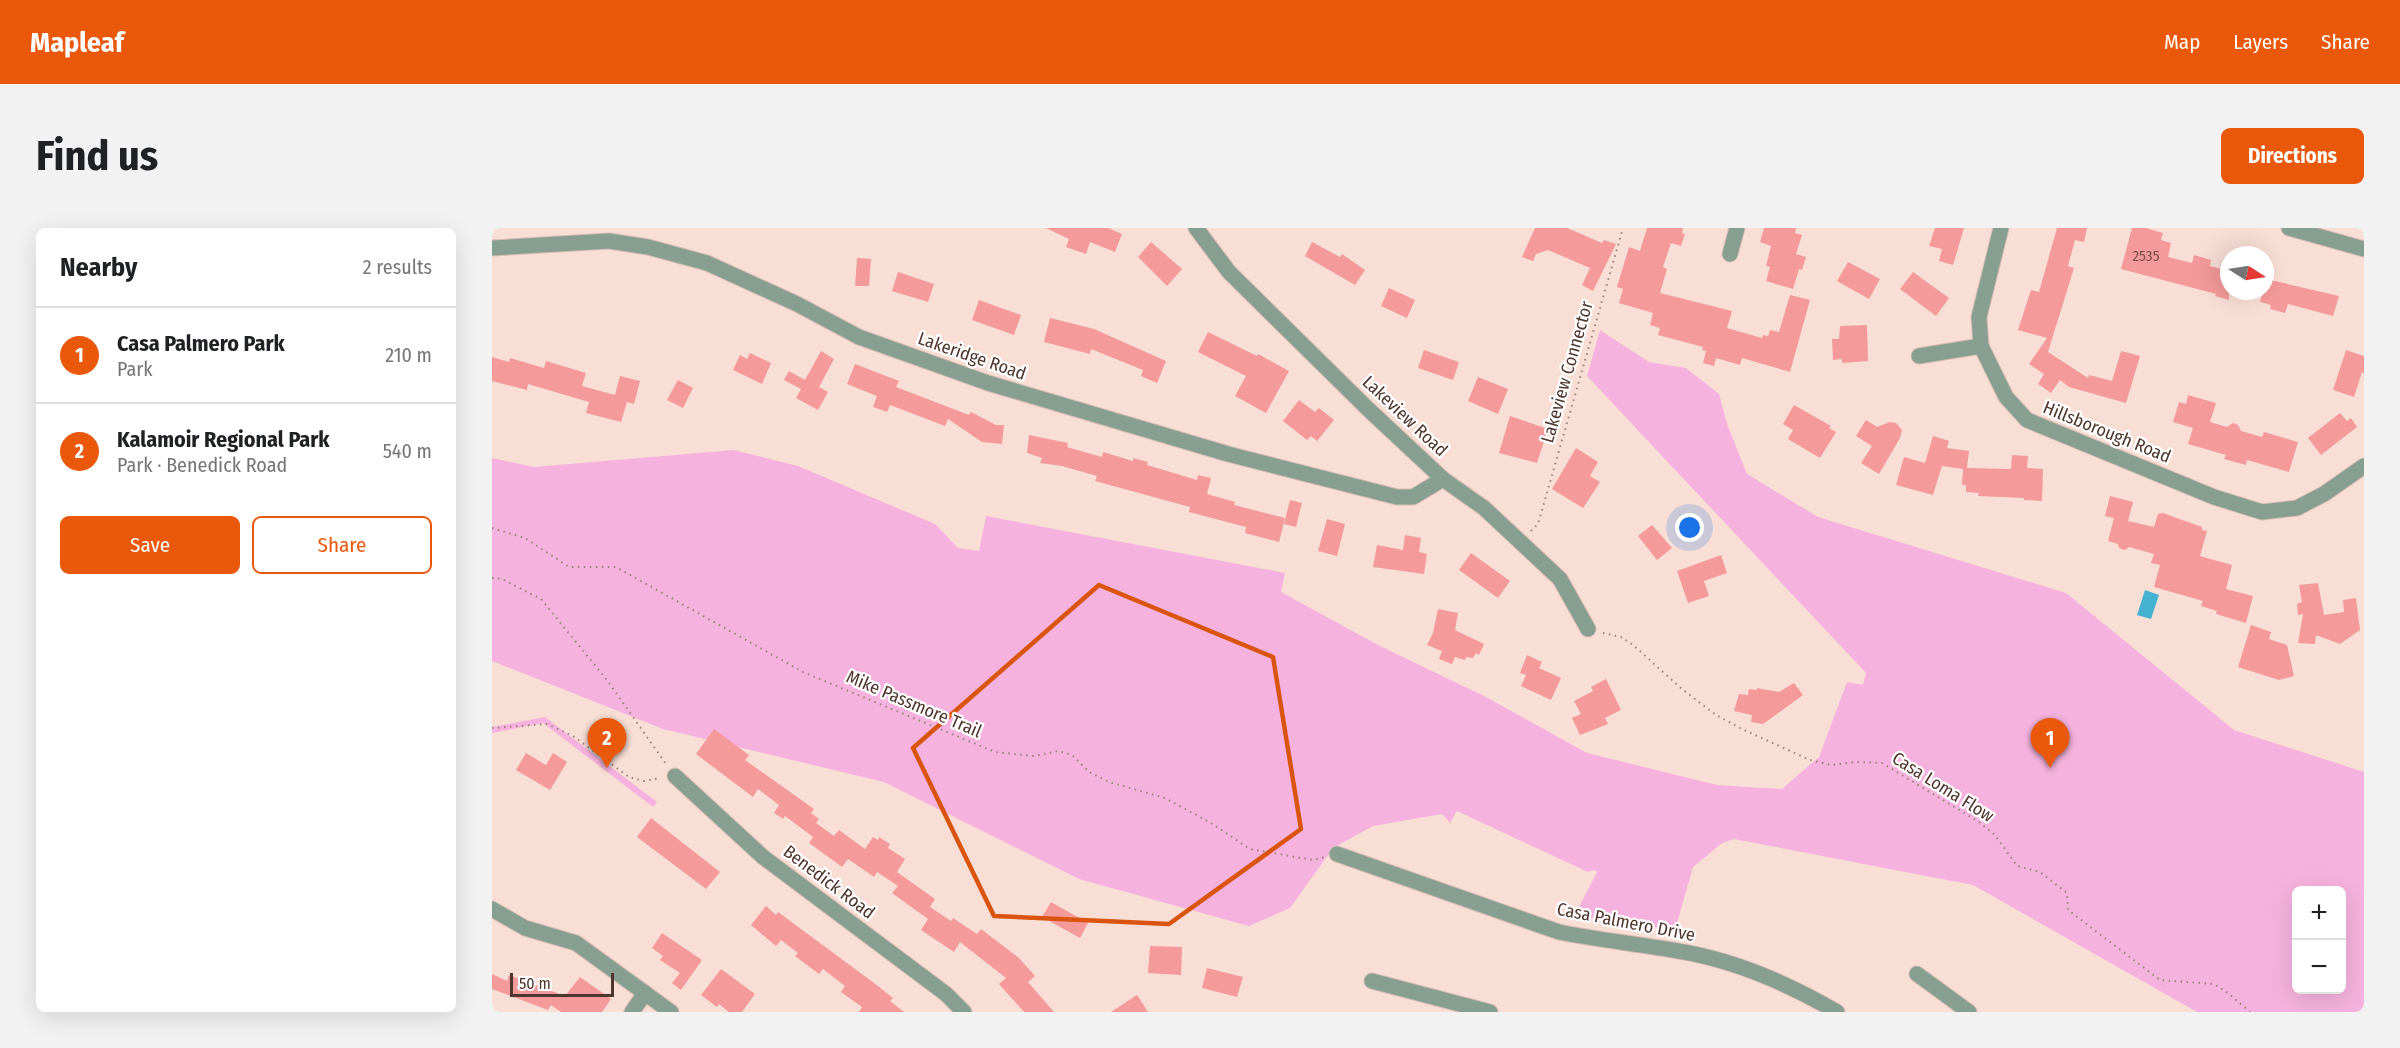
<!DOCTYPE html>
<html lang="en">
<head>
<meta charset="utf-8">
<style>
  :root { --surface:#fff; --page:#f2f2f2; --text:#202124; --muted:#757577; --line:#e0e0e0; --accent:#ea580c }
  body { margin:0; font-family:"Fira Sans Condensed",sans-serif; background:var(--page); color:var(--text) }
  .controls { position:absolute; right:18px; bottom:18px; display:grid; overflow:hidden; border-radius:9px; box-shadow:0 6px 24px #0002 }
  .controls button { width:54px; height:54px; display:grid; place-items:center; padding:0; border:0; border-bottom:2px solid var(--line); background:var(--surface); color:var(--text); font:30px sans-serif }
  .compass { position:absolute; left:1728px; top:18px; width:54px; height:54px; border-radius:50%; background:var(--surface); box-shadow:0 6px 24px #0002; rotate:102deg }
  .scale { position:absolute; left:18px; bottom:15px; width:104px; box-sizing:border-box; padding-left:6px; border:3px solid #4e352d; border-top:0; font-size:16px; line-height:21px; white-space:nowrap; color:#4e352d; -webkit-text-stroke:4px #fff; paint-order:stroke }
  .you { position:absolute; left:1198px; top:300px; width:21px; height:21px; margin:-15px; border:4px solid #fff; border-radius:50%; background:#1a73e8; box-shadow:0 0 0 9px #1a73e833 }
  .badge { display:grid; place-items:center; width:39px; height:39px; border-radius:50%; background:var(--accent); color:#fff; font-size:20px; font-weight:700 }
  .pin { position:absolute; translate:-50% -50px; filter:drop-shadow(0 2px 3px #0008) }
  .pin::after { content:''; position:absolute; top:32px; width:21px; height:18px; background:inherit; clip-path:polygon(0 0,100% 0,50% 100%) }
  .list { margin:0; padding:0; list-style:none }
  h2 { display:flex; justify-content:space-between; align-items:center; height:78px; margin:0; padding:0 24px; font-size:26px }
  h2 small { font-size:20px; font-weight:400; color:var(--muted) }
  .list li { display:grid; grid-template-columns:39px 1fr auto; gap:18px; align-items:center; box-sizing:border-box; height:96px; padding:0 24px; border-top:2px solid var(--line) }
  .list b { display:block; font-size:22px; white-space:nowrap }
  .list p { margin:0; font-size:20px; white-space:nowrap; color:var(--muted) }
  .list em { font-size:20px; font-style:normal; color:var(--muted) }
  .actions { display:flex; gap:12px; padding:18px 24px }
  .actions a { flex:1; padding:14px 0; border:2px solid var(--accent); border-radius:9px; text-align:center; font-size:21px; color:var(--accent) }
  .actions .main { background:var(--accent); color:#fff }
  .map { position:relative; flex:none; width:1872px; height:784px; overflow:hidden; border-radius:9px }
  header { display:flex; align-items:center; gap:36px; box-sizing:border-box; height:84px; padding:0 30px; background:var(--accent); color:#fff }
  header strong { font-size:28px }
  nav { display:flex; gap:33px; margin-inline-start:auto; font-size:21px }
  .intro { display:flex; align-items:center; justify-content:space-between; box-sizing:border-box; height:144px; padding:0 36px }
  h1 { margin:0; font-size:42px }
  .button { padding:15px 27px; border-radius:9px; background:var(--accent); color:#fff; font-size:21px; font-weight:700 }
  main { display:flex; gap:36px; padding:0 36px }
  aside { flex:1; background:var(--surface); border-radius:9px; box-shadow:0 6px 24px #0002 }
  .map>svg:first-child { display:block }
  .green { fill:#f5b2de; fill-rule:evenodd }
  .water { fill:#44b3d2 }
  .building { fill:#f49a9a }
  .lines { fill:none; stroke-linecap:round; stroke-linejoin:round }
  .minor-casing { stroke:#d6bcb3; stroke-width:17 }
  .path { stroke:#9b8279; stroke-width:2; stroke-dasharray:1.5 4.5; stroke-linecap:butt }
  .minor { stroke:#879f91; stroke-width:15 }
  .marked { fill:none; stroke:#d9550f; stroke-width:4.5; stroke-linejoin:round }
  .labels { text-anchor:middle; dominant-baseline:central; stroke-width:4.5; stroke-linejoin:round; paint-order:stroke }
  .number-label { font-size:15px; fill:#784e48 }
  .street-label { font-size:18px; fill:#4e352d; stroke:#fff }
</style>
</head>
<body>
<header>
<strong>Mapleaf</strong>
<nav><a>Map</a><a>Layers</a><a>Share</a></nav>
</header>
<div class="intro"><h1>Find us</h1><a class="button">Directions</a></div>
<main>
<aside>
<h2>Nearby<small>2 results</small></h2>
<ul class="list">
<li><span class="badge">1</span><div><b>Casa Palmero Park</b><p>Park</p></div><em>210 m</em></li>
<li><span class="badge">2</span><div><b>Kalamoir Regional Park</b><p>Park · Benedick Road</p></div><em>540 m</em></li>
</ul>
<div class="actions"><a class="main">Save</a><a>Share</a></div>
</aside>
<div class="map">
<svg width="1872" height="784" viewBox="0 0 1872 784">
  <rect width="100%" height="100%" fill="#f8ded5"/>
  <g class="green">
    <path d="M1108 102 1157 134 1194 140 1227 166 1235 196 1255 246 1326 289 1574 365 1742 502 1872 544V784H1705L1481 657 1242 611 1230 615 1201 639 1183 702 1083 687 1105 644 1102 642 1096 644 965 583 958 595 950 586 881 598 841 620 798 680 757 698 587 651 392 554 171 501 0 433V230L42 239 242 222 306 238 443 296 466 320 487 323 494 288 793 345 789 364 886 417 994 469 1095 525 1225 557 1290 561 1327 529 1355 454 1371 457 1374 445 1095 148ZM1804 662H1850V762H1804Z"/>
    <path d="M53 489 165 574 161 579 51 495 0 505V499Z"/>
  </g>
  <path class="water" d="M1653 362 1667 367 1659 391 1645 387Z"/>
  <g class="building">
    <path d="M554 0H616L630 6 623 24 598 14 594 26 574 19 577 11Z"/>
    <path d="M1043 0H1075L1110 15 1112 12 1124 16 1101 63 1090 57 1098 40 1056 22 1044 26 1041 33 1030 29Z"/>
    <path d="M1155 0H1191L1190 5 1193 6 1189 18 1179 15 1171 39 1175 41 1168 65 1240 83 1235 100 1270 110 1271 107 1276 108 1278 102 1287 104 1298 67 1318 72 1298 144 1250 130 1248 137 1224 130 1222 138 1211 135 1214 123 1210 122 1211 119 1166 107 1168 100 1158 97 1161 85 1127 75 1131 61 1125 59 1137 19 1148 23Z"/>
    <path d="M1272 0H1304L1303 5 1310 7 1304 26 1314 29 1310 42 1307 41 1301 61 1274 53 1278 39 1274 38 1279 18 1268 14Z"/>
    <path d="M1443 0H1472L1461 37 1447 33 1450 21 1437 18Z"/>
    <path d="M1565 0H1595L1592 14 1583 12 1576 38 1582 40 1556 124 1596 150 1597 147 1620 153 1629 123 1648 128 1634 175 1577 159 1568 152 1559 165 1546 156 1552 146 1537 136 1555 110 1526 102 1539 62 1547 64Z"/>
    <path d="M1640 0H1654L1671 5 1669 12 1679 15 1676 29 1700 35 1702 27 1719 32 1718 38 1737 43V72L1723 68 1724 66 1629 41Z"/>
    <path d="M659 14 690 41 675 58 646 29Z"/>
    <path d="M820 14 848 29 850 26 873 42 863 57 813 28Z"/>
    <path d="M365 30 379 31 377 58H363Z"/>
    <path d="M1356 34 1388 51 1377 71 1345 53Z"/>
    <path d="M406 44 442 56 436 74 400 63Z"/>
    <path d="M1421 44 1457 70 1444 88 1408 61Z"/>
    <path d="M1774 51 1847 68 1841 88 1796 76 1793 85 1778 81 1779 77 1768 74 1771 63H1773Z"/>
    <path d="M897 60 923 72 915 90 889 78Z"/>
    <path d="M487 72 529 87 522 107 480 92Z"/>
    <path d="M558 90 602 101 674 133 665 155 649 148 651 142 599 121 598 126 552 114Z"/>
    <path d="M1375 97 1376 133 1350 135V131L1341 132 1340 111H1347L1348 98Z"/>
    <path d="M716 104 765 128 766 126 797 143 774 185 743 168 754 148 706 124Z"/>
    <path d="M932 122 967 134 961 152 926 140Z"/>
    <path d="M1854 122 1872 128V145L1870 144 1862 169 1841 162Z"/>
    <path d="M329 123 342 131 327 159 336 164 326 182 304 170 309 161 292 152 297 143 313 152Z"/>
    <path d="M258 125 279 135 270 156 241 142 248 127 255 131Z"/>
    <path d="M0 129 17 134 18 130 52 140 54 133 94 145 90 158 123 167 128 148 148 153 142 176 135 174 129 194 94 185 97 174 36 156 35 162 0 153Z"/>
    <path d="M363 136 407 153 404 159 477 187 479 184 504 197H512L510 216 490 214 456 191 453 198 398 177 395 184 381 179 385 168 355 156Z"/>
    <path d="M986 149 1016 161 1006 186 976 173Z"/>
    <path d="M186 152 201 160 191 180 175 172Z"/>
    <path d="M1696 167 1724 175 1718 194 1735 199 1741 195 1746 197 1749 203 1770 209 1772 204 1806 214 1797 244 1755 232 1754 237 1732 231 1734 227 1696 216 1701 200 1681 194 1687 174 1694 176Z"/>
    <path d="M807 172 823 184 827 180 842 192 825 213 819 208 815 212 791 193Z"/>
    <path d="M1302 177 1339 198 1337 200 1344 204 1328 230 1296 211 1301 202 1291 196Z"/>
    <path d="M1848 185 1855 193 1859 190 1865 199 1829 227 1816 210Z"/>
    <path d="M1018 188 1056 201 1045 235 1007 225Z"/>
    <path d="M1374 192 1385 199 1398 194 1404 195 1410 202 1408 210 1387 246 1369 235 1380 218 1364 208Z"/>
    <path d="M537 207 576 215 575 219 610 229 611 224 641 233V230L656 234 655 237 705 252 706 247 719 250 715 266 743 274 742 277 793 290 787 314 753 305 754 299 697 284 698 279 603 253 605 248 570 238 548 235 550 230 535 225Z"/>
    <path d="M1441 208 1457 213 1455 220 1477 223 1475 240 1519 241 1520 227 1536 228 1535 240 1551 241 1550 273 1532 272V270L1486 268 1487 265 1474 264V257H1470L1471 241 1450 238 1441 267 1404 257 1412 229 1433 235Z"/>
    <path d="M1084 220 1106 234 1098 248 1108 254 1091 280 1060 261Z"/>
    <path d="M1618 268 1641 274 1636 293 1662 299 1666 286 1671 285 1710 299V302L1715 303 1708 328 1740 337 1734 361 1761 368 1754 395 1724 386 1725 383 1709 378 1711 373 1662 359 1668 337 1659 335 1662 326 1637 319 1633 322 1627 320 1626 316 1616 313 1622 290 1613 288Z"/>
    <path d="M798 272 810 275 804 299 792 296Z"/>
    <path d="M835 291 853 296 845 328 826 323Z"/>
    <path d="M1160 297 1180 320 1165 332 1146 308Z"/>
    <path d="M913 307 929 310 927 324 935 326 932 346 881 339 885 317 911 322Z"/>
    <path d="M979 325 1018 353 1006 370 967 342Z"/>
    <path d="M1229 327 1235 345 1212 353 1217 368 1196 375 1185 343Z"/>
    <path d="M1826 355 1832 387 1852 384 1851 372 1864 370 1868 402 1848 416 1824 407 1823 416 1806 415 1811 386 1806 387 1805 376 1810 374 1807 357Z"/>
    <path d="M946 381 966 385 963 402 992 416 987 427 984 425 981 430 974 429 973 432 963 429 960 436 947 431 950 423 935 417 941 405Z"/>
    <path d="M1759 397 1779 404 1777 411 1795 417 1802 448 1787 452 1746 439Z"/>
    <path d="M1035 427 1050 434 1047 440 1069 450 1059 472 1029 458 1034 447 1028 445Z"/>
    <path d="M1114 451 1129 482 1113 490 1116 496 1088 507 1080 490 1089 486 1082 473 1101 463 1099 459Z"/>
    <path d="M1302 455 1311 467 1271 496 1259 494 1260 487 1242 483 1247 466 1256 467 1257 461 1265 462V460L1287 464Z"/>
    <path d="M222 501 257 527 253 532 322 581 319 585 327 591 324 595 342 608 347 602 373 621 381 609 386 612 387 609 398 616 396 620 413 631 405 644 443 671 438 679 459 693 461 690 485 706 489 701 527 730 543 748 536 754 562 784H532L507 756 514 750 468 714 462 724 429 702 436 691 400 665 406 658 385 644 382 649 356 631 350 639 317 615 321 609 293 588 291 591 282 585 287 577 266 561 261 569 204 526Z"/>
    <path d="M34 525 54 537 61 525 75 534 58 562 24 542Z"/>
    <path d="M159 590 228 644 214 661 145 609Z"/>
    <path d="M559 674 596 695 588 710 550 689Z"/>
    <path d="M274 678 284 687 286 684 382 755 401 770 398 773 412 784H367L370 779 349 764 353 758 331 741 327 746 303 728 306 725 289 712 284 718 259 697Z"/>
    <path d="M170 705 210 732 189 762 180 755 188 745 168 732 171 728 160 720Z"/>
    <path d="M658 718 690 719 689 747 656 745Z"/>
    <path d="M715 740 751 749 745 769 710 760Z"/>
    <path d="M229 741 263 766 250 784H237L227 776 225 779 209 767Z"/>
    <path d="M0 746 15 753 17 747 73 768 88 749 119 771 110 784H69L59 777 56 782 0 761Z"/>
    <path d="M645 767 656 784H619Z"/>
  </g>
  <g class="lines">
    <g class="minor-casing">
      <g id="minor">
        <path d="M704 0 737 44 876 181 951 251 992 280 1068 351 1096 401"/>
        <path d="M1509 0 1487 89 1489 118 1514 169 1535 192 1722 269 1770 284 1805 280 1832 266 1872 238"/>
        <path d="M1797 0 1872 21"/>
        <path d="M0 20 117 13 156 19 215 35 305 76 367 109 496 155 736 226 905 269H921L951 251"/>
        <path d="M1238 26 1245 0"/>
        <path d="M1427 128 1489 118"/>
        <path d="M183 548 271 629 454 766 472 784"/>
        <path d="M845 626 1067 704C1107 712 1146 716 1186 723 1242 732 1297 756 1345 784"/>
        <path d="M0 681 33 700 84 715 179 784"/>
        <path d="M1425 746 1477 784"/>
        <path d="M880 753 998 784"/>
        <path d="M140 784 153 765"/>
      </g>
    </g>
    <g class="path">
      <path d="M0 300 33 310 77 339H124L311 444 503 524 542 528 566 523 580 527 597 544 617 554 673 570 719 595 758 621 821 632 833 629"/>
      <path d="M1039 303 1046 296 1131 0"/>
      <path d="M0 350 10 351 49 371 115 452 174 536"/>
      <path d="M1111 405 1129 409 1141 417 1190 461 1224 487 1250 501 1318 532 1339 537 1363 534 1390 535 1487 594 1503 607 1525 638 1548 644 1575 665 1576 682 1668 752 1722 756 1736 765 1758 784"/>
      <path d="M0 500 55 496 81 508 137 549 152 553 168 550"/>
    </g>
    <use href="#minor" class="minor"/>
  </g>
  <path class="marked" d="M607 357 781 429 809 601 677 696 502 688 421 520Z"/>
  <g class="labels">
    <g class="number-label">
      <text x="1654" y="28">2535</text>
    </g>
    <g class="street-label">
      <text transform="translate(480 128) rotate(19)">Lakeridge Road</text>
      <text transform="translate(1075 144) rotate(-74)">Lakeview Connector</text>
      <text transform="translate(913 188) rotate(43)">Lakeview Road</text>
      <text transform="translate(1615 204) rotate(22)">Hillsborough Road</text>
      <text transform="translate(422 476) rotate(23)">Mike Passmore Trail</text>
      <text transform="translate(1451 559) rotate(32)">Casa Loma Flow</text>
      <text transform="translate(337 654) rotate(37)">Benedick Road</text>
      <text transform="translate(1134 694) rotate(11)">Casa Palmero Drive</text>
    </g>
  </g>
</svg>
<div class="controls">
<button>+</button>
<button>−</button>
</div>
<svg class="compass" viewBox="-18 -18 36 36"><path d="M0-13l5 13h-10z" fill="#e53935"/><path d="M0 13l5-13h-10z" fill="#757577"/></svg>
<div class="scale">50 m</div>
<div class="you"></div>
<div class="pin badge" style="left:1558px;top:540px">1</div>
<div class="pin badge" style="left:115px;top:540px">2</div>
</div>
</main>
</body>
</html>
